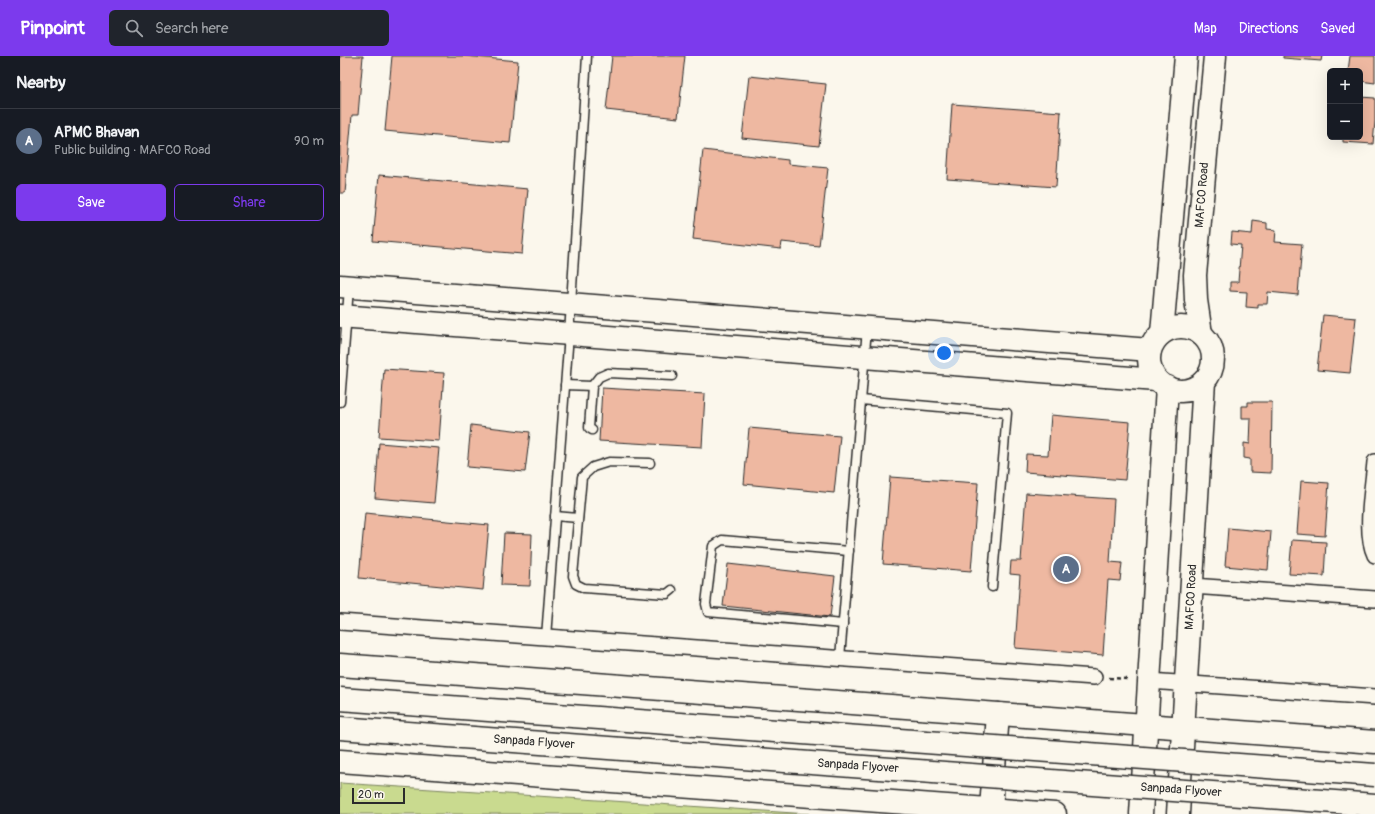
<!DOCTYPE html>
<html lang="en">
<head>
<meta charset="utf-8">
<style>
  :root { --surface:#171b24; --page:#20242c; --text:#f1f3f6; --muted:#9ea1a6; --line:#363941; --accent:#7c3aed }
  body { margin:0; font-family:Pangolin,sans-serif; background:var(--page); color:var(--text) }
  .controls { position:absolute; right:12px; top:12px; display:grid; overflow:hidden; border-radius:6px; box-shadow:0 4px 16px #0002 }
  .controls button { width:36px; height:36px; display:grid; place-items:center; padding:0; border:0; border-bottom:1px solid var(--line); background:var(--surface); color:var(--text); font:20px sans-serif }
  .scale { position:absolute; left:12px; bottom:10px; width:53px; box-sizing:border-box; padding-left:4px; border:2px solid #2b2b2b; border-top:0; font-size:11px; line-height:14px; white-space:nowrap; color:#2b2b2b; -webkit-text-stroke:3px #fbf7ec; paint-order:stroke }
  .you { position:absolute; left:604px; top:297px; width:14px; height:14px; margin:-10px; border:3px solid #fff; border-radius:50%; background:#1a73e8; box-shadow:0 0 0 6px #1a73e833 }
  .badge { display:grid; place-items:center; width:26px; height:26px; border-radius:50%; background:var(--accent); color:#fff; font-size:13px; font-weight:700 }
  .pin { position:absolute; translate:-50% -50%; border:2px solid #fff; box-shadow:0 1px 4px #0006 }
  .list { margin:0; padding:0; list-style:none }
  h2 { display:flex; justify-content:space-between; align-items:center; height:52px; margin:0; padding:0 16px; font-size:17px }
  h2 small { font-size:13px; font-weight:400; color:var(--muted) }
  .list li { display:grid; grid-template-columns:26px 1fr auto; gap:12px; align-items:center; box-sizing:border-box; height:64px; padding:0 16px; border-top:1px solid var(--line) }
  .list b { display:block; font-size:15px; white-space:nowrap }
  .list p { margin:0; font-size:13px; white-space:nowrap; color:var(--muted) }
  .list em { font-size:13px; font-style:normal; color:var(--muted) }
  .actions { display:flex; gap:8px; padding:12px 16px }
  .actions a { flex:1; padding:9px 0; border:1px solid var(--accent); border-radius:6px; text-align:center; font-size:14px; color:var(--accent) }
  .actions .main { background:var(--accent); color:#fff }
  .icon { flex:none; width:22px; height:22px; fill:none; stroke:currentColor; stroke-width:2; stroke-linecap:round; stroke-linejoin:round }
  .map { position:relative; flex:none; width:1035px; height:758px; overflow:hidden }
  header { display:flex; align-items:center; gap:24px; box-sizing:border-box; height:56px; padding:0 20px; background:var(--accent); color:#fff }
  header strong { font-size:19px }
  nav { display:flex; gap:22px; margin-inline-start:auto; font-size:14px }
  .search { width:280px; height:36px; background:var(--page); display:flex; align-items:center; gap:10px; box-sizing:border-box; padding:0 14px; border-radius:6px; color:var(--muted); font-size:15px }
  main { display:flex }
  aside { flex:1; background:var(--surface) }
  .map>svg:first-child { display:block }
  .green { fill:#c9da8f; stroke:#7a825d }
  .building { fill:#eeb8a1; stroke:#2b2b2b }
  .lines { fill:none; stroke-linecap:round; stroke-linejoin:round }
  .lane-casing { stroke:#2b2b2b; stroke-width:11 }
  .street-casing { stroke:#2b2b2b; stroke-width:18 }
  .secondary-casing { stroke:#2b2b2b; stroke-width:25 }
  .highway-casing { stroke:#2b2b2b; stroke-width:25 }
  .path { stroke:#2b2b2b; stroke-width:2.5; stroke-dasharray:4 3; stroke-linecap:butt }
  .lane { stroke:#fbf7ec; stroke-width:8 }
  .street { stroke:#fbf7ec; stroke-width:15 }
  .secondary { stroke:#fbf7ec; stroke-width:22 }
  .highway { stroke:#fbf7ec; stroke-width:22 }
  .highway-bridge-casing { stroke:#2b2b2b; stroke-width:25; stroke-linecap:butt }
  .highway-bridge { stroke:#fbf7ec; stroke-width:22 }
  .labels { text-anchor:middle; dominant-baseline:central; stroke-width:3.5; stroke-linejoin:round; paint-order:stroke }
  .street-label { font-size:12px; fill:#2b2b2b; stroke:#fbf7ec }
</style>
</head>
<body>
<header>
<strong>Pinpoint</strong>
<div class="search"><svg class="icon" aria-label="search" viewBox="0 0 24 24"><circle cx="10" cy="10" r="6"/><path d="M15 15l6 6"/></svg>Search here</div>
<nav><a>Map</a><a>Directions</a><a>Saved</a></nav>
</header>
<main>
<aside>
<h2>Nearby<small></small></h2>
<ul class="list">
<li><span class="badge" style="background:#5c6f8a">A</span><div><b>APMC Bhavan</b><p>Public building · MAFCO Road</p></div><em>90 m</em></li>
</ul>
<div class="actions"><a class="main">Save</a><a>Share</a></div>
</aside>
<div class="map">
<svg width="1035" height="758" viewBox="0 0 1035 758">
  <rect width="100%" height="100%" fill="#fbf7ec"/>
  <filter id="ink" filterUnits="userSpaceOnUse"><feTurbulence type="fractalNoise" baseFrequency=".025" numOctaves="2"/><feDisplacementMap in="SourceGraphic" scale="8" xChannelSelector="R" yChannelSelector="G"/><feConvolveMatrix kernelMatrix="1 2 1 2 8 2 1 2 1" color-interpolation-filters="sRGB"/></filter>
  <g filter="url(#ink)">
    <path class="green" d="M0 727 469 758H0Z"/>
    <g class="building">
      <path d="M0 0H23L18 59H12L5 137H0Z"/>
      <path d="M52 0H124L178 5 170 87 45 75Z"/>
      <path d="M272 0H345L338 62 266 54Z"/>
      <path d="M943 0H982L981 5 943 2Z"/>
      <path d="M1010 0H1035V27L1020 25V15H1008Z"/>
      <path d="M409 20 486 28 479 90 402 82Z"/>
      <path d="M1020 41 1035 42V65L1033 88 1003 86V81H1020Z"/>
      <path d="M612 48 721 56 716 131 607 123Z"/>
      <path d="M363 94 448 104V108L488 112 479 190 442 186 441 193 353 183Z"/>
      <path d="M39 119 188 133 182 198 33 185Z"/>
      <path d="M913 165 927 167V173L936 174 935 186 962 188 958 239 928 236 927 248H918V252L906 251 907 236 890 235V226H898L901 189 891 188 892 176 912 178Z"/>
      <path d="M983 259 1016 262 1010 317 977 314Z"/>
      <path d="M44 313 104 317 99 385 39 381Z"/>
      <path d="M262 332 365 338 362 391 259 385Z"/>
      <path d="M908 346H932L931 417 910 416V403L904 402V387L910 388 911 362H902V350H908Z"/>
      <path d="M711 359 790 366 785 424 685 416 686 398 708 399Z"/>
      <path d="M131 369 190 376 185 416 127 411Z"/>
      <path d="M409 372 500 380 494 437 404 428Z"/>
      <path d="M39 387 99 392 94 447 35 442Z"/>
      <path d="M550 421 638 427 631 515 543 508Z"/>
      <path d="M961 425 989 427 985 480 957 478Z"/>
      <path d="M686 437 774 443 770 506 782 507 780 525 768 524 763 599 675 592 680 519 670 518 671 505H681Z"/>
      <path d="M25 457 149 469 143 534 19 522Z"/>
      <path d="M888 472 931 476 928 514 885 510Z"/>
      <path d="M164 477 192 478 190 530 161 529Z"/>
      <path d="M952 484 986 486 984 520 949 518Z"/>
      <path d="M388 508 495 520 490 561 383 550Z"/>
    </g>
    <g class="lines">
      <g class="lane-casing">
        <g id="lane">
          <path d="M225 329 252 330 259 321 268 317 332 320"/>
          <path d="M252 330 249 372 252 374"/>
          <path d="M521 344 667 357 652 531"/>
          <path d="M0 346 9 232"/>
          <path d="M310 407 269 406 253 411 242 421 233 520 236 528 244 532 327 538 332 534"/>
          <path d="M215 460 238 462"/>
          <path d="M503 568 368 556 366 548 373 490 382 484 509 495"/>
          <path d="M206 581 229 278 247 0"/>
          <path d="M500 602 527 272"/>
        </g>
      </g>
      <g class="street-casing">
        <g id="street">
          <path d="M1035 406C1033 431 1024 477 1035 499"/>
          <path d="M852 530 1035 543"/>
          <path d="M0 566 754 621"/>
          <path d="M809 625 1035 641"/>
        </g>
      </g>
      <g class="secondary-casing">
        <g id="secondary">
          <path d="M0 230 810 294"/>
          <path d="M0 260 816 324"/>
          <circle cx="841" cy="303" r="32"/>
          <path d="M822 277 846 0"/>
          <path d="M861 278 856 244 855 219 875 0"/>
          <path d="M801 758 827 331"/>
          <path d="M838 758 864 325"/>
        </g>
      </g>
      <g class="highway-casing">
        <g id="highway">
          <path d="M0 609 1035 686"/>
          <path d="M0 705 715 758"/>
          <path d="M651 753 658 658"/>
        </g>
      </g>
      <path class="path" d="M769 622 789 623"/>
      <use href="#lane" class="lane"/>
      <use href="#street" class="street"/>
      <use href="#secondary" class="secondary"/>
      <use href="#highway" class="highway"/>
      <g class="highway-bridge-casing">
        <g id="highway-bridge">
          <path d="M0 643 1035 719"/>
          <path d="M0 672 1035 749"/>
        </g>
      </g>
      <use href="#highway-bridge" class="highway-bridge"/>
    </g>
  </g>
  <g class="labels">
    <g class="street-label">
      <text transform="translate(862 139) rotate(-85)">MAFCO Road</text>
      <text transform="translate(851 541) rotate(-87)">MAFCO Road</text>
      <text transform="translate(194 686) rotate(4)">Sanpada Flyover</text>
      <text transform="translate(518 710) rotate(4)">Sanpada Flyover</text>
      <text transform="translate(841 734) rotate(4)">Sanpada Flyover</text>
    </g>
  </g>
</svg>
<div class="controls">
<button>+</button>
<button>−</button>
</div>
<div class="scale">20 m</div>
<div class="you"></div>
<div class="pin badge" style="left:726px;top:513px;background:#5c6f8a">A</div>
</div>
</main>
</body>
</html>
